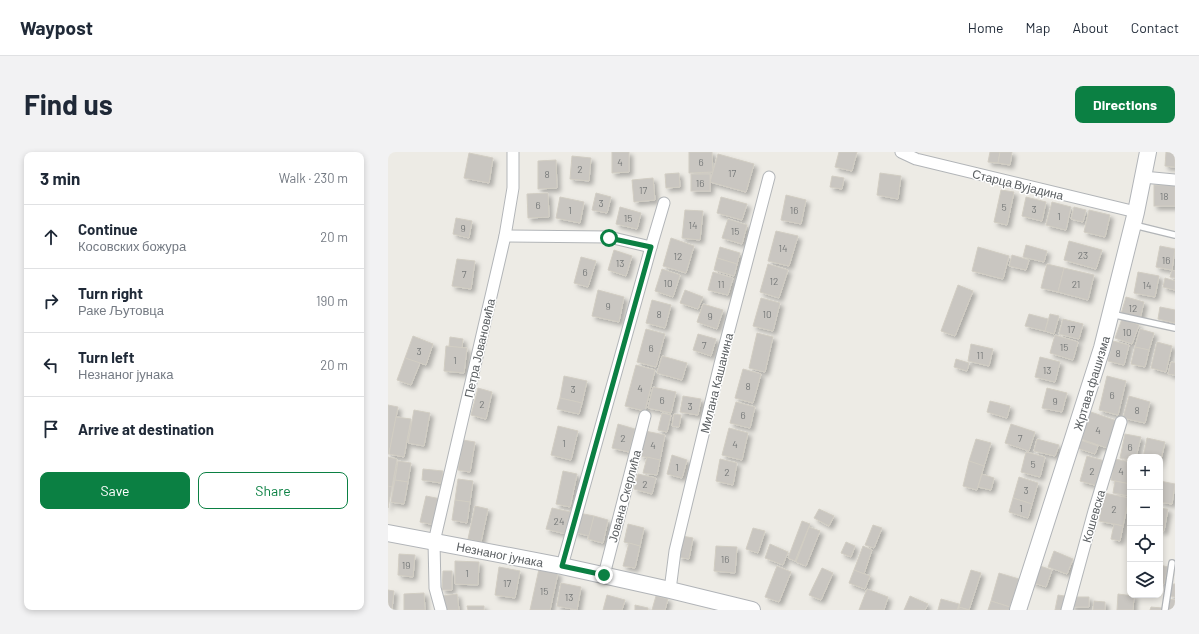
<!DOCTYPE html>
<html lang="en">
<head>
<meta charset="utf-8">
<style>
  :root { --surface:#fff; --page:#f2f2f3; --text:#1f2937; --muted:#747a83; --line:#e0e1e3; --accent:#0b8043 }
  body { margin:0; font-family:Barlow,sans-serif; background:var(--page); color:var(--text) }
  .controls { position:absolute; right:12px; bottom:12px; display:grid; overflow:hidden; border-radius:8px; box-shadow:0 2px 6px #0003 }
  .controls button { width:36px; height:36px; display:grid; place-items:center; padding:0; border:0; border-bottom:1px solid var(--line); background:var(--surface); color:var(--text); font:20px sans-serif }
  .stop { position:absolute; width:12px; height:12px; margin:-9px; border:3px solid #0b8043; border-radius:50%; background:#fff }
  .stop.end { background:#0b8043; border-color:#fff; box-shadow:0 1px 4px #0008 }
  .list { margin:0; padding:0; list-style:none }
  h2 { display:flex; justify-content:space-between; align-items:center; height:52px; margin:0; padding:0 16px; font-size:17px }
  h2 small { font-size:13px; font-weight:400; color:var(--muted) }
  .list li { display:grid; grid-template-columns:26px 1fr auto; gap:12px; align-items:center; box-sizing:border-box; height:64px; padding:0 16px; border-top:1px solid var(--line) }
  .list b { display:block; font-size:15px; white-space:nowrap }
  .list p { margin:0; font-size:13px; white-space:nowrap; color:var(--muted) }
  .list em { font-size:13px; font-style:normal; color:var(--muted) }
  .actions { display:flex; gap:8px; padding:12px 16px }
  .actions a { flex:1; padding:9px 0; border:1px solid var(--accent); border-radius:8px; text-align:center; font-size:14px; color:var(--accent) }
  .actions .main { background:var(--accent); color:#fff }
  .icon { flex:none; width:22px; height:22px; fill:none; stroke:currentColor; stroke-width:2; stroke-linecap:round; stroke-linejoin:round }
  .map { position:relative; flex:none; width:787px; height:458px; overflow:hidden; border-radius:8px }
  header { display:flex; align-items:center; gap:24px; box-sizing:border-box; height:56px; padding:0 20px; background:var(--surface); border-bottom:1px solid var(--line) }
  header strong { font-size:19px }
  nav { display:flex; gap:22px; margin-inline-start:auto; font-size:14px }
  .intro { display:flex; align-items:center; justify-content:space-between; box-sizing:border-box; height:96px; padding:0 24px }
  h1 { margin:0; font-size:28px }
  .button { padding:10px 18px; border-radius:8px; background:var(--accent); color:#fff; font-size:14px; font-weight:700 }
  main { display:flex; gap:24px; padding:0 24px }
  aside { flex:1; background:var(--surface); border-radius:8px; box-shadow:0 2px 6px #0003 }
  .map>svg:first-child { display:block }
  .building { fill:#c9c6c1; stroke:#d1cdc3; filter:url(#shadow) }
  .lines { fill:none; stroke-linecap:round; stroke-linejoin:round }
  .lane-casing { stroke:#b2b5b8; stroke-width:8 }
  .street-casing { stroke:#b2b5b8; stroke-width:13 }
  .secondary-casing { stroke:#b1b4b8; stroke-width:18 }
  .lane { stroke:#fff; stroke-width:5.5 }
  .street { stroke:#fff; stroke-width:11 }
  .secondary { stroke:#fff; stroke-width:16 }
  .route { stroke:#0b8043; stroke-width:5 }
  .labels { text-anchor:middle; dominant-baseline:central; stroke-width:3; stroke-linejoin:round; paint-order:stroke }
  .number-label { font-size:10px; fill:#777a7a }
  .street-label { font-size:12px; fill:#5c6063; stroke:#fff }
</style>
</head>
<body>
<header>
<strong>Waypost</strong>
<nav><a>Home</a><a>Map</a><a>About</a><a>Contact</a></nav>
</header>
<div class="intro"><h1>Find us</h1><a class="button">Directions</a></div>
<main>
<aside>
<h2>3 min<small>Walk · 230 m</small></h2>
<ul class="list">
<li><svg class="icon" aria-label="ahead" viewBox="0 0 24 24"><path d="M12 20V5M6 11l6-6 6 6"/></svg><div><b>Continue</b><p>Косовских божура</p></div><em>20 m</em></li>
<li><svg class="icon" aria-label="right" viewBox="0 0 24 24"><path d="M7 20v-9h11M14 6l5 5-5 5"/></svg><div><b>Turn right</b><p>Раке Љутовца</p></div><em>190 m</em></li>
<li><svg class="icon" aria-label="left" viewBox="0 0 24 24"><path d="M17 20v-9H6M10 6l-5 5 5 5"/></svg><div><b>Turn left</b><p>Незнаног јунака</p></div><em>20 m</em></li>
<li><svg class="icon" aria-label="arrive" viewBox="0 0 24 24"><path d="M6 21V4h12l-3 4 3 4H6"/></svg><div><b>Arrive at destination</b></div></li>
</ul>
<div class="actions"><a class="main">Save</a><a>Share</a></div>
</aside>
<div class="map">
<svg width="787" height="458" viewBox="0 0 787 458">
  <defs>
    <filter id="shadow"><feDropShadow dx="3.5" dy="3.5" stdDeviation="2" flood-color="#0004"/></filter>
  </defs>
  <rect width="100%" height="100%" fill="#edebe5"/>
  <g class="building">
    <path d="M224 0H241V20L224 21Z"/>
    <path d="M301 0H324L325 20 301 21Z"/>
    <path d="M451 0H469L464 19 447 15Z"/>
    <path d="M602 0H612L610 11 600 10Z"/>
    <path d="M612 0H624L622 13 610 11Z"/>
    <path d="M778 0H787V15L777 14Z"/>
    <path d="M81 1 105 6 101 31 76 26Z"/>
    <path d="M330 2 366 12 358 40 322 30Z"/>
    <path d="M184 4 203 6 201 29 182 27Z"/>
    <path d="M168 8 169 36 150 37V9Z"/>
    <path d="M291 21 292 35 278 36 277 22Z"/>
    <path d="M492 21 513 24 510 47 489 43Z"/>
    <rect x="303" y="22" width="19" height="17"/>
    <path d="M444 24 456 26 454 37 442 35Z"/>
    <path d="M265 26 267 48 246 50 244 28Z"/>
    <rect x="766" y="33" width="21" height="21"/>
    <path d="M613 38 626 40 619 73 606 70Z"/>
    <path d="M160 41 161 65 140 66 139 42Z"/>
    <path d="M208 41 223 45 219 61 204 58Z"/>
    <path d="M398 43 418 48 413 72 393 68Z"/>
    <path d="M172 45 196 50 192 71 168 66Z"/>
    <path d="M333 45 359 52 354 68 329 61Z"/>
    <path d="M638 45 658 50 654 69 634 64Z"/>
    <path d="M664 50 683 55 678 78 658 73Z"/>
    <path d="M232 55 253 61 249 77 228 72Z"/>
    <path d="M686 55 698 58 695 70 683 67Z"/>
    <path d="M297 58 315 59 312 88 294 86Z"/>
    <path d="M701 58 722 63 717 85 696 80Z"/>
    <path d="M68 66 84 69 81 86 65 82Z"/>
    <path d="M340 67 359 73 354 92 334 86Z"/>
    <path d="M388 79 410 84 401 114 380 109Z"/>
    <path d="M283 86 306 94 298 121 275 114Z"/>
    <path d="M681 89 714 98 708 117 676 108Z"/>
    <path d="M638 93 659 99 656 110 635 105Z"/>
    <path d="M772 94 787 97 784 118 768 115Z"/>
    <path d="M332 95 352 101 349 112 329 106Z"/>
    <path d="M590 95 621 104 615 127 584 119Z"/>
    <path d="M226 98 244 104 238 124 220 118Z"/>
    <path d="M624 103 641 108 638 118 621 114Z"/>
    <path d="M193 105 208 109 200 135 186 131Z"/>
    <path d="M329 106 349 112 346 124 326 118Z"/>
    <path d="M69 107 87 109 83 137 64 134Z"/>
    <path d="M380 112 400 118 391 146 372 140Z"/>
    <path d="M659 112 676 116 670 140 653 136Z"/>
    <path d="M676 116 706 123 700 148 670 140Z"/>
    <path d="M274 117 292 123 285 145 267 139Z"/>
    <path d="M784 118 787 119V126L782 125Z"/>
    <path d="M325 120 345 126 340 143 320 138Z"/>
    <path d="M750 120 771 124 767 145 746 141Z"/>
    <path d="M777 126 787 129V138L775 135Z"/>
    <path d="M570 133 585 139 567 184 553 179Z"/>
    <path d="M210 138 236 145 231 170 204 164Z"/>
    <path d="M297 138 315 145 310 157 292 151Z"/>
    <path d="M738 145 756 150 752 167 733 162Z"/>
    <path d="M373 146 392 151 385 179 365 174Z"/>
    <path d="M264 148 283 153 277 176 258 171Z"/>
    <path d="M315 152 335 158 329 177 309 170Z"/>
    <path d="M772 155 787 158V171L770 167Z"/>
    <path d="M641 162 660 167 657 179 637 174Z"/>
    <path d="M662 162 671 164 666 182 657 179Z"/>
    <path d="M675 167 695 172 691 187 671 182Z"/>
    <path d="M734 167 751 173 744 192 727 186Z"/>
    <path d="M258 177 277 182 268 215 249 210Z"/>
    <path d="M752 177 766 181 761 198 747 195Z"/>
    <path d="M369 181 385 185 377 220 361 216Z"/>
    <path d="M310 182 328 187 323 204 305 198Z"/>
    <path d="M667 183 690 190 685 208 662 201Z"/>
    <path d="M25 184 45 192 38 213 17 206Z"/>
    <path d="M62 185 75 187 74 196 61 194Z"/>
    <path d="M725 189 741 193 736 213 720 209Z"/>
    <path d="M769 190 784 194 778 220 763 216Z"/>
    <path d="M583 192 605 197 601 214 580 209Z"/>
    <path d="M58 194 79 196 76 221 56 219Z"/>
    <path d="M747 195 761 198 757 215 743 212Z"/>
    <path d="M274 204 299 211 294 228 269 221Z"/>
    <path d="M652 205 672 210 667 230 647 225Z"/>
    <path d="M17 206 32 211 23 233 9 228Z"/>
    <path d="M568 207 581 211 579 219 566 215Z"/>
    <path d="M783 210 787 211V223L780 222Z"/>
    <path d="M248 213 267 218 257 259 237 254Z"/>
    <path d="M355 217 373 222 365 251 347 246Z"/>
    <path d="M176 224 199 229 194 251 172 246Z"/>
    <path d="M719 224 738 229 730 263 711 258Z"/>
    <path d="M265 235 288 240 283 261 260 256Z"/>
    <path d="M90 236 104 240 98 267 83 263Z"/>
    <path d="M659 236 679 241 674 260 654 256Z"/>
    <path d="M295 244 313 247 310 263 292 260Z"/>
    <path d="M741 244 762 250 757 271 735 266Z"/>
    <path d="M172 246 194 251 191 262 169 257Z"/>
    <path d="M602 249 622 254 619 266 599 260Z"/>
    <path d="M348 250 367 255 362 276 342 271Z"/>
    <path d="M0 253 10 255 1 302H0Z"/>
    <path d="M26 258 42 261 36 294 20 291Z"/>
    <path d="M700 259 729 269 719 296 690 286Z"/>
    <path d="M274 261 283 263 279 280 270 278Z"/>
    <path d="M286 262 293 263 291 275 284 274Z"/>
    <path d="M8 265 23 267 16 305 1 302Z"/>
    <path d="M230 272 247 277 241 300 224 296Z"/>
    <path d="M623 272 647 280 641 299 617 291Z"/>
    <path d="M170 274 190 279 183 308 163 303Z"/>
    <path d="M341 276 360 281 354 308 334 303Z"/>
    <path d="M257 279 277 283 272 308 252 304Z"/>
    <path d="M737 282 753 285 748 305H742V308L732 306Z"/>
    <path d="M759 286 777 290 772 312V305H755Z"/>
    <path d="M588 287 603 291 596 314 581 309Z"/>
    <path d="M649 287 671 293 667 304 646 299Z"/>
    <path d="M75 288 87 290 82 320 70 318Z"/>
    <path d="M692 288 710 294 707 302 689 296Z"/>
    <path d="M638 300 657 305 652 325 633 320Z"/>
    <path d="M284 303 299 308 294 326 279 322Z"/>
    <path d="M699 304 717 309 710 334 692 329Z"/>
    <path d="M0 305 9 307 4 335 0 334Z"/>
    <path d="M259 305 272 308 269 323 255 321Z"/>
    <path d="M332 307 349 311 345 333 328 329Z"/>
    <path d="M727 307 742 310V332L723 328Z"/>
    <path d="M10 309 23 311 20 330 7 328Z"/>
    <path d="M581 309 596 314 589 338 575 334Z"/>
    <path d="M35 317 55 319 53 331 34 328Z"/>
    <path d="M175 319 189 322 182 355 168 352Z"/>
    <path d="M250 322 268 326 264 342 246 337Z"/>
    <path d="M594 322 606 326 603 338 590 335Z"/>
    <path d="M631 325 650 331 644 352 625 346Z"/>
    <path d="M70 327 85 329 82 350 67 348Z"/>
    <path d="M7 328 20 330 16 352 3 350Z"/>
    <path d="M727 329 742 332 741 344 725 341Z"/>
    <path d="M772 329 787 332 784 352 772 350Z"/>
    <path d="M0 334 4 335 0 356Z"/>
    <path d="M716 341 741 346 735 374 711 369Z"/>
    <path d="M38 344 53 347 47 373 32 370Z"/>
    <path d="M625 346 644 352 640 366 621 360Z"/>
    <path d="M67 348 82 350 79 371 64 368Z"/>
    <path d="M87 354 100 357 93 390 80 387Z"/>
    <path d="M164 356 183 360 178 382 158 377Z"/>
    <path d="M772 356 780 357 776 379H772Z"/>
    <path d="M431 357 446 364 441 374 426 366Z"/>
    <path d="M191 361 206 364 201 384 186 380Z"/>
    <path d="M206 364 220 368 215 391 200 387Z"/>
    <path d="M414 369 422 372 407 409 400 406Z"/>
    <path d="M240 372 256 376 252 394 236 390Z"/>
    <path d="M726 372 735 374 732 389 723 387Z"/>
    <path d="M485 373 494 376 486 396 477 393Z"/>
    <path d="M421 375 432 379 418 414 408 410Z"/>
    <path d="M365 376 377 379 370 401 358 397Z"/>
    <path d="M294 384 305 386 301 407 290 405Z"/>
    <path d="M458 390 467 394 463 405 453 401Z"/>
    <path d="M241 391 252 394 247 416 235 414Z"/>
    <path d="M382 392 400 400 395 413 377 406Z"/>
    <path d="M328 394 349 395 347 421 326 419Z"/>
    <path d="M475 394 484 398 476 422 466 418Z"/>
    <path d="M666 399 685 407 679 422 660 415Z"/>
    <path d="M11 402 27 403 25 425 10 423Z"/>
    <path d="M67 409 91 410 90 433 67 432Z"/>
    <path d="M649 413 664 418 658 435 643 430Z"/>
    <path d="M772 413 780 415 776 432 772 431Z"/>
    <path d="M389 414 403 420 391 450 377 445Z"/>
    <path d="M111 415 132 419 127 446 107 443Z"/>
    <path d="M434 416 445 421 433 448 421 443Z"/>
    <path d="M151 417 170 421 162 458H142Z"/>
    <path d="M466 418 482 424 477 437 461 431Z"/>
    <path d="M583 418 593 421 581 458 571 455Z"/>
    <path d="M55 419H64V438H54Z"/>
    <path d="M611 421 631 427 622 455 603 449Z"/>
    <path d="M173 431 193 435 189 458 169 454Z"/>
    <path d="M784 432H787V445L782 444Z"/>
    <path d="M479 437 500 445 496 458H471Z"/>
    <path d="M0 438 6 439 4 457 0 456Z"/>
    <path d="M36 441 37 458H16V442Z"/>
    <path d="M69 442 71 458H57L54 444Z"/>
    <path d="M730 442 746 444 745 458H729Z"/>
    <path d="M219 443 237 448 234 458H215Z"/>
    <path d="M670 443 677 444 674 458H667Z"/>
    <path d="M268 444 280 447 277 458H264Z"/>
    <path d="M522 444 540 452 537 458H516Z"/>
    <path d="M684 445H701V455H683Z"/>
    <path d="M553 447 571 452 569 458H550Z"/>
    <path d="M781 447 787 448V458H780Z"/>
    <path d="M603 449 622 455 621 458H600Z"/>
    <path d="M706 449 717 450V458H705Z"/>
    <path d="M247 453 260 456V458H247Z"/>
    <path d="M79 454H96V458H80Z"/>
    <path d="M571 455 581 458H571Z"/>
    <path d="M763 455 774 456 773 458H762Z"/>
  </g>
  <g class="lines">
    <g class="lane-casing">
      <g id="lane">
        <path d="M746 73 787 83"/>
        <path d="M723 162 787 176"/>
        <path d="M777 458 784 411"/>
      </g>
    </g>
    <g class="street-casing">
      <g id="street">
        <path d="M513 0 528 7 748 60"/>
        <path d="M755 25 787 28"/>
        <path d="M117 84 221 85 263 95"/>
        <path d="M174 414 263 95 276 51"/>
        <path d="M216 423 257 264"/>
        <path d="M282 438 287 399 332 212 381 25"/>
        <path d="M53 458 47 436 46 390 117 84 125 36V0"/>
        <path d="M679 458 706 359 733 270"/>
      </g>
    </g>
    <g class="secondary-casing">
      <g id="secondary">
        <path d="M0 381 174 414 282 438 364 458"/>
        <path d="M630 458 714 196 748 60 760 0"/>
      </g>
    </g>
    <use href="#lane" class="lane"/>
    <use href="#street" class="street"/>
    <use href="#secondary" class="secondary"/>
  </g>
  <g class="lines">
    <path class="route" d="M216 423 174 414 263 95 221 86"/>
  </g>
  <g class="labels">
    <g class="number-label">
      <text x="232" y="10">4</text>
      <text x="313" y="10">6</text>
      <text x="192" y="17">2</text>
      <text x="344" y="21">17</text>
      <text x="159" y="22">8</text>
      <text x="312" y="31">16</text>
      <text x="255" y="38">17</text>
      <text x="776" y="44">18</text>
      <text x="213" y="51">3</text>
      <text x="150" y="53">6</text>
      <text x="616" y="55">5</text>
      <text x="646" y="57">3</text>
      <text x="182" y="58">1</text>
      <text x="406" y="58">16</text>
      <text x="671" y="64">1</text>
      <text x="240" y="66">15</text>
      <text x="305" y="73">14</text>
      <text x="75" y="76">9</text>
      <text x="347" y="79">15</text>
      <text x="395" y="96">14</text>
      <text x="695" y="103">23</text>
      <text x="290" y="104">12</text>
      <text x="778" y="108">16</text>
      <text x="232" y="111">13</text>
      <text x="197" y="120">6</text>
      <text x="76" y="122">7</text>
      <text x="386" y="129">12</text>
      <text x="280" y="131">10</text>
      <text x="333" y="132">11</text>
      <text x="688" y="132">21</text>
      <text x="759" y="133">14</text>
      <text x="220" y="154">9</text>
      <text x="745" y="156">12</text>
      <text x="271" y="162">8</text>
      <text x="379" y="162">10</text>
      <text x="322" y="164">9</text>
      <text x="683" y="177">17</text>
      <text x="739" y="180">10</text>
      <text x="316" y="193">7</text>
      <text x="676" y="195">15</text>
      <text x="263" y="196">6</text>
      <text x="31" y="199">3</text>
      <text x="730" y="201">8</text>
      <text x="592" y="203">11</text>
      <text x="67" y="208">1</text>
      <text x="659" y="218">13</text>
      <text x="360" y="234">8</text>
      <text x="252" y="236">4</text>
      <text x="185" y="237">3</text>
      <text x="724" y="243">6</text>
      <text x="274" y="248">6</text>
      <text x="667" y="249">9</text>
      <text x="94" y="252">2</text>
      <text x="302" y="254">3</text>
      <text x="749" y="258">8</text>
      <text x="355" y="263">6</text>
      <text x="710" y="278">4</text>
      <text x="235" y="286">2</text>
      <text x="632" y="286">7</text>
      <text x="176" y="291">1</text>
      <text x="347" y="292">4</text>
      <text x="265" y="293">4</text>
      <text x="742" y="295">6</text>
      <text x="645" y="312">5</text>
      <text x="289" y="315">1</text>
      <text x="704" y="319">2</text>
      <text x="733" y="319">4</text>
      <text x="339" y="320">2</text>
      <text x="257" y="332">2</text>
      <text x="638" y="338">3</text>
      <text x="633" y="356">1</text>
      <text x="726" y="357">2</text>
      <text x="171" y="369">24</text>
      <text x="337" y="407">16</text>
      <text x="18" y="413">19</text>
      <text x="79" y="421">1</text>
      <text x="119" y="431">17</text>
      <text x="156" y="439">15</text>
      <text x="181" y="445">13</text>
    </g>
    <g class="street-label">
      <text transform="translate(630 32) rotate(14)">Старца Вујадина</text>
      <text transform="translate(91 196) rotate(-77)">Петра Јовановића</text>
      <text transform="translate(328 231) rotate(-76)">Милана Кашанина</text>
      <text transform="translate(703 231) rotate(-73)">Жртава фашизма</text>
      <text transform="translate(236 344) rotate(-75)">Јована Скерлића</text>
      <text transform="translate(705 364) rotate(-74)">Кошевска</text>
      <text transform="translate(112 402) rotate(11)">Незнаног јунака</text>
    </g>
  </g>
</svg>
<div class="controls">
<button>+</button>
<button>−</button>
<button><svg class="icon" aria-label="locate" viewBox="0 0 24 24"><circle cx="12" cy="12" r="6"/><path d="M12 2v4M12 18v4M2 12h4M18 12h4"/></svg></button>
<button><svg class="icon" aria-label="layers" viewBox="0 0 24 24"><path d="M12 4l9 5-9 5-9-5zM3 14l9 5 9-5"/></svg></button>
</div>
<div class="stop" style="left:221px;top:86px"></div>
<div class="stop end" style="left:216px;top:423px"></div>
</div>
</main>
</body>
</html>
